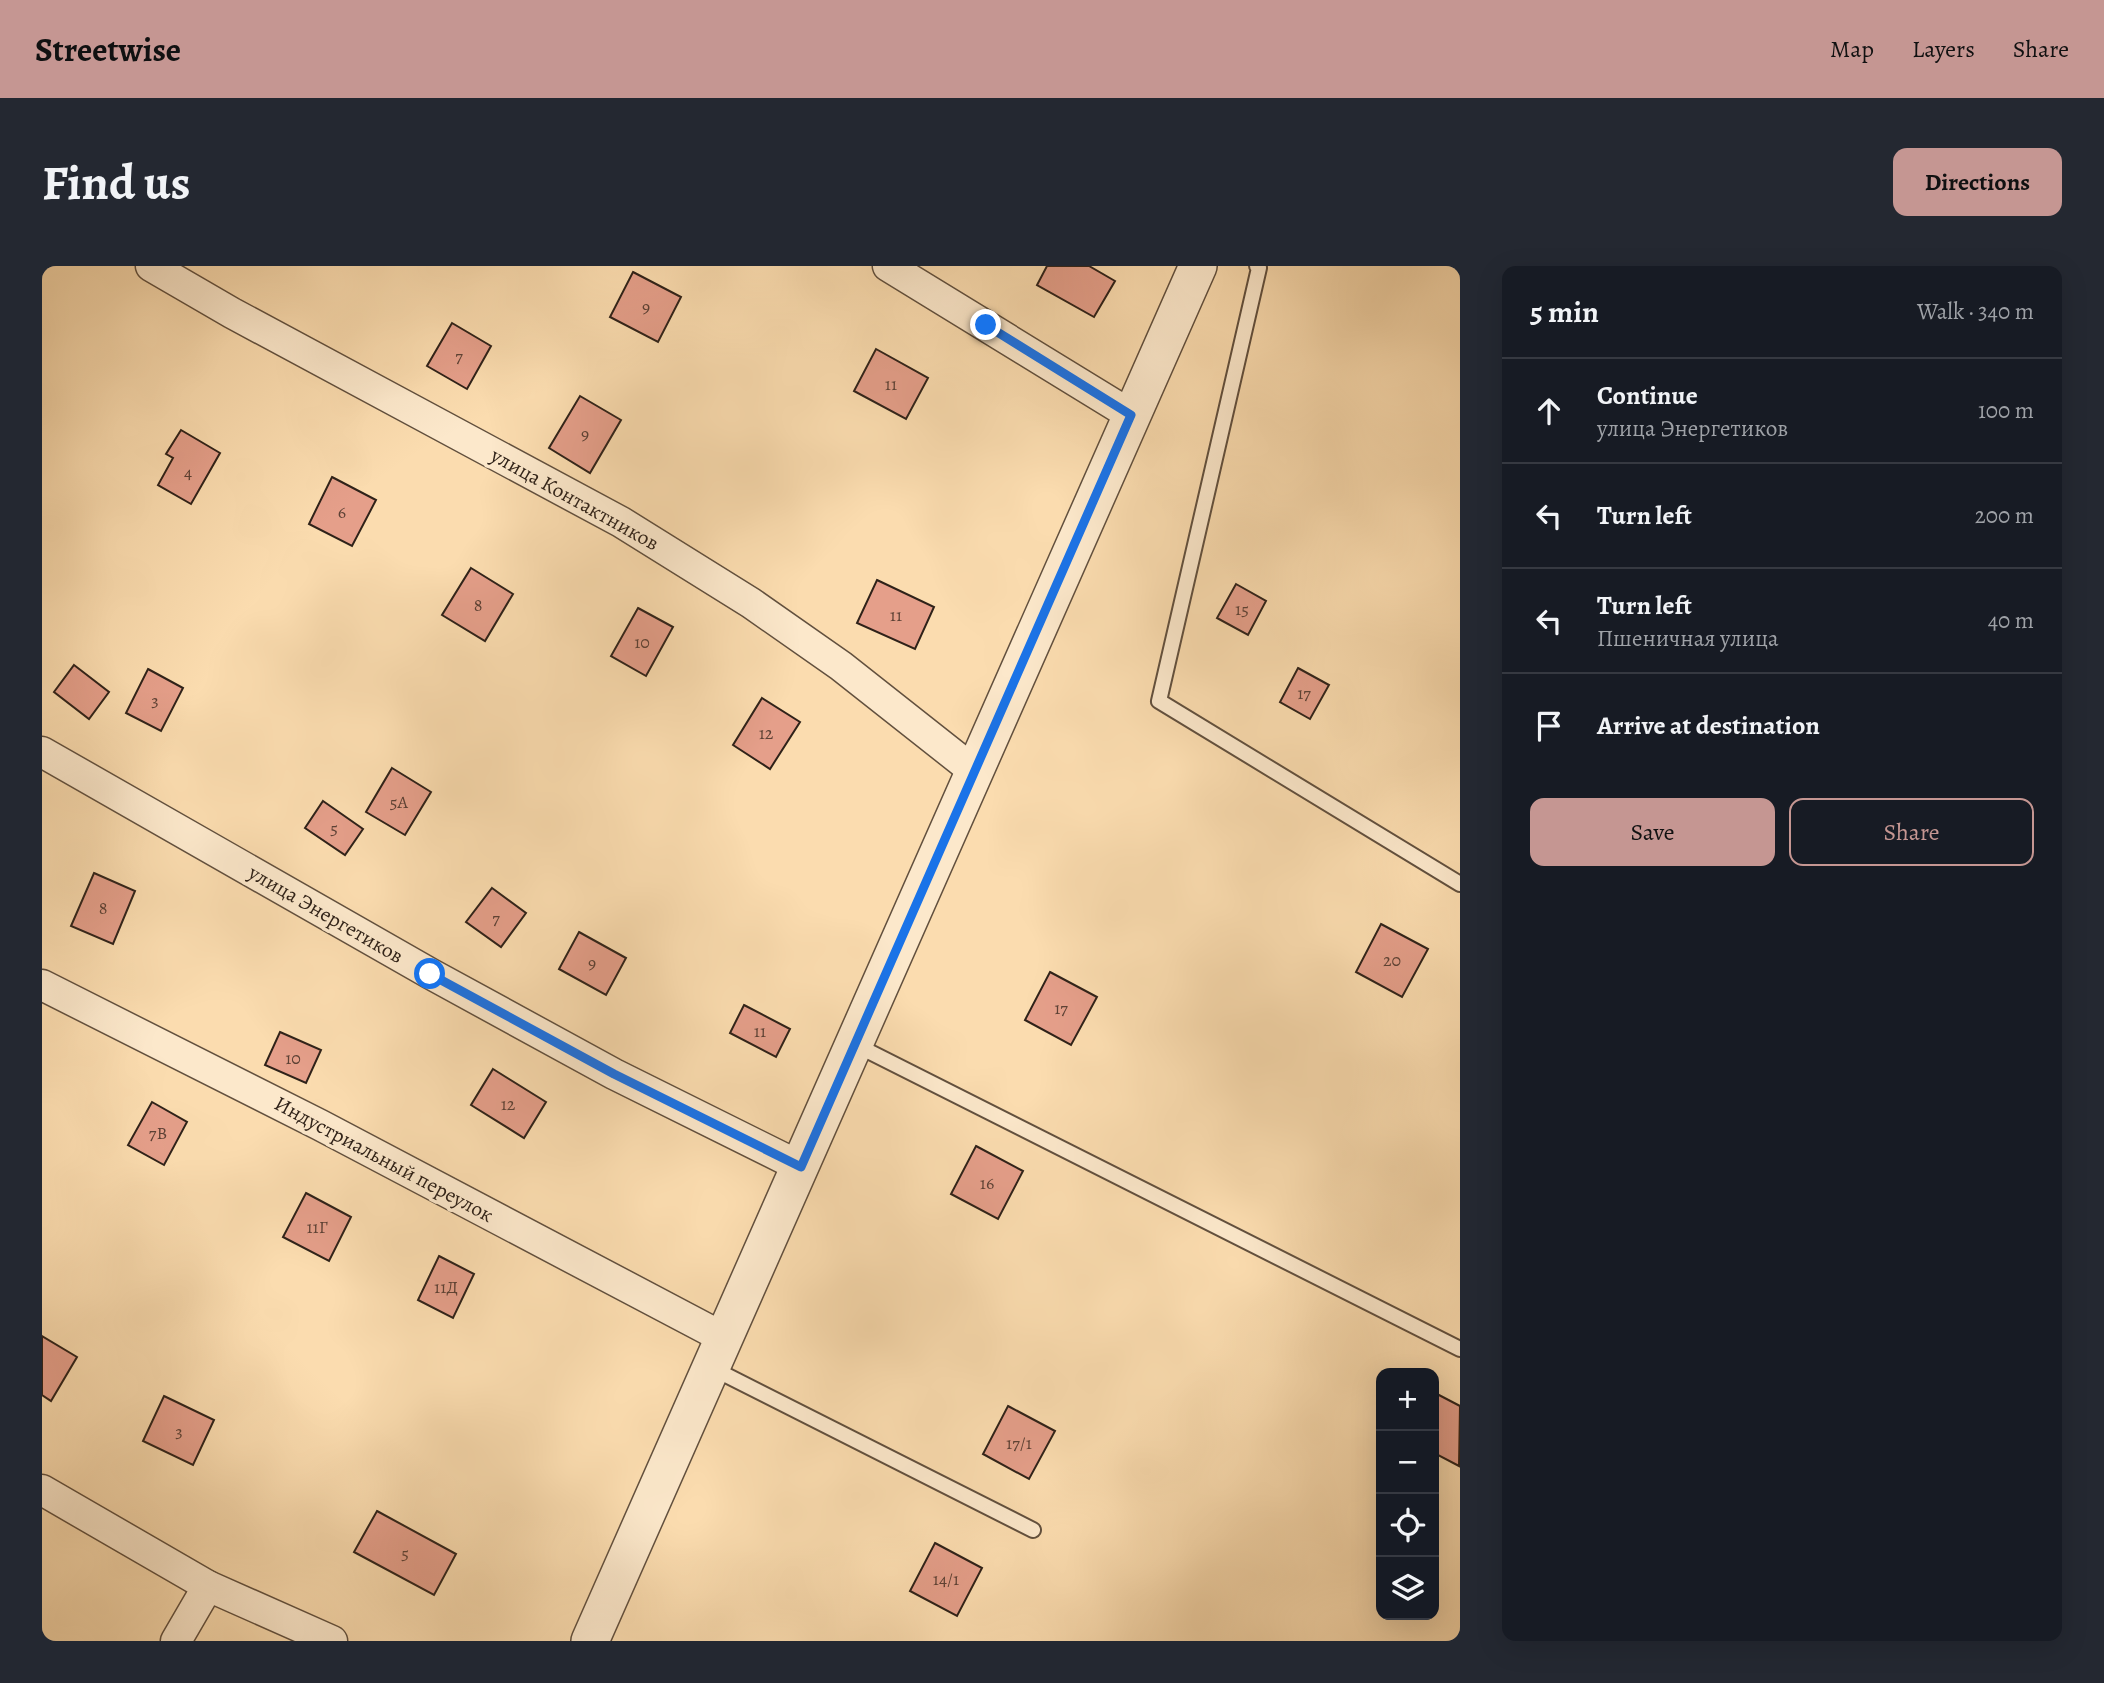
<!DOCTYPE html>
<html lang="en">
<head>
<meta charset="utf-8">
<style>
  :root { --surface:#171b24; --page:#242831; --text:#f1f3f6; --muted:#9ea1a6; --line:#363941; --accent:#c59692 }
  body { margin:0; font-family:Alegreya,serif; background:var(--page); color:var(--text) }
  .controls { position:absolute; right:21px; bottom:21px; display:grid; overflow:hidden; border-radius:14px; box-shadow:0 7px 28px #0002 }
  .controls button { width:63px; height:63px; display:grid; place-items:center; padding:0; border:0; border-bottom:2px solid var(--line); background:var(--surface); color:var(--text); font:35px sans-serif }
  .stop { position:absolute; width:21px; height:21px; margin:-16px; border:5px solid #1a73e8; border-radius:50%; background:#fff }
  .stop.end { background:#1a73e8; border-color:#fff; box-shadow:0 2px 7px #0008 }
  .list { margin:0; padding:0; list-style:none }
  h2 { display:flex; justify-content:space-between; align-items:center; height:91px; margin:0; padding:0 28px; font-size:30px }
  h2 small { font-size:23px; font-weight:400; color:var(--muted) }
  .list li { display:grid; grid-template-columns:46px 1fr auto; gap:21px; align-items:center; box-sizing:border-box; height:105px; padding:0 28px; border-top:2px solid var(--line) }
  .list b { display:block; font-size:26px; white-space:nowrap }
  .list p { margin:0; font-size:23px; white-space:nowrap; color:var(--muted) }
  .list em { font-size:23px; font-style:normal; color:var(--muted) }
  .actions { display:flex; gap:14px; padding:21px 28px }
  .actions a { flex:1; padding:16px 0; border:2px solid var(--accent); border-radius:14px; text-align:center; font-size:24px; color:var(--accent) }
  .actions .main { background:var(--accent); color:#111 }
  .icon { flex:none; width:38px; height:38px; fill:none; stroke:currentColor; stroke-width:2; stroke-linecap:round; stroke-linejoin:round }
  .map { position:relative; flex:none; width:1418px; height:1375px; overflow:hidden; border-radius:14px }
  header { display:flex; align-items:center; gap:42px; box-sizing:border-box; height:98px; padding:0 35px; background:var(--accent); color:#111 }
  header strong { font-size:33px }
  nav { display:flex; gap:38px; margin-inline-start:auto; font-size:24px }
  .intro { display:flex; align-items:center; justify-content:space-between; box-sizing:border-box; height:168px; padding:0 42px }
  h1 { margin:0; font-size:49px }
  .button { padding:18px 32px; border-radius:14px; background:var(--accent); color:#111; font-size:24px; font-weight:700 }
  main { display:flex; gap:42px; padding:0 42px }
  aside { flex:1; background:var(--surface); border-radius:14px; box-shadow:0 7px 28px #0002 }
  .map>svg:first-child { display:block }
  .building { fill:#e59f8a; stroke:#2f2219; stroke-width:2 }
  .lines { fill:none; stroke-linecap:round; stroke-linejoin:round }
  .service-casing { stroke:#62503e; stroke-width:18 }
  .minor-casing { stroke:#62503e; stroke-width:33 }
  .tertiary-casing { stroke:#62503e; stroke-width:40 }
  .service { stroke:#fce8cb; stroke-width:14 }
  .minor { stroke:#fce8cb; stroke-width:30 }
  .tertiary { stroke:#fce8cb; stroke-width:37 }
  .route { stroke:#1a73e8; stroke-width:9 }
  .labels { text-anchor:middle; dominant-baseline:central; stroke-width:7; stroke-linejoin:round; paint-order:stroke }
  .number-label { font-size:18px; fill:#5c4135 }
  .street-label { font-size:21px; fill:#2f2219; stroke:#fce8cb }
</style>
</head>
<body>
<header>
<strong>Streetwise</strong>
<nav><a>Map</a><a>Layers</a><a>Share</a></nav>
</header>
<div class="intro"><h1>Find us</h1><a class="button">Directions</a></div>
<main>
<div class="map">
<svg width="1418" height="1375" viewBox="0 0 1418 1375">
  <rect width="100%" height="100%" fill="#fbdcaf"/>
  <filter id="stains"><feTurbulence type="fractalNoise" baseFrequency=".00286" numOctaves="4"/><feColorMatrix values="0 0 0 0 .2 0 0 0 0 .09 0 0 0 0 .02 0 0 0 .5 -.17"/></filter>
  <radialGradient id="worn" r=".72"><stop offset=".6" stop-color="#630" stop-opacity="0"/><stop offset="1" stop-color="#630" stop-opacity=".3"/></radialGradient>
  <g class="building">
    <path d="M1005 0H1047L1073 15 1052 51 995 19Z"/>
    <path d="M591 6 639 31 616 76 568 51Z"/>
    <path d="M410 57 449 80 425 123 385 100Z"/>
    <path d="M834 83 886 112 864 153 812 125Z"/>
    <path d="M538 130 579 154 548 207 507 182Z"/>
    <path d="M139 164 178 187 149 238 116 219 131 192 124 188Z"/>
    <path d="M290 211 334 234 310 280 267 258Z"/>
    <path d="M429 302 471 328 443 375 400 349Z"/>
    <path d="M835 314 892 341 873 383 815 357Z"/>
    <path d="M1194 318 1224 335 1206 369 1175 352Z"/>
    <path d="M596 342 631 361 604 410 569 390Z"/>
    <path d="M32 399 67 426 47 453 12 426Z"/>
    <path d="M1256 402 1287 419 1268 453 1238 436Z"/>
    <path d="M106 403 141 422 119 465 84 447Z"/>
    <path d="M720 432 758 456 728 503 691 479Z"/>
    <path d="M350 502 389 526 363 569 324 546Z"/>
    <path d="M281 535 321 563 303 589 263 562Z"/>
    <path d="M52 607 93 625 71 678 29 660Z"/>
    <path d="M450 622 484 647 459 681 424 656Z"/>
    <path d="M1339 658 1386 683 1360 731 1314 706Z"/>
    <path d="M537 666 584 692 564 729 517 703Z"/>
    <path d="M1008 706 1055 731 1029 779 983 754Z"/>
    <path d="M702 739 748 763 734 791 688 767Z"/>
    <path d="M238 766 279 784 264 817 223 799Z"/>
    <path d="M451 803 504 836 482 872 429 839Z"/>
    <path d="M110 836 145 856 122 899 86 879Z"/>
    <path d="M934 880 981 905 956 953 909 928Z"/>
    <path d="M264 927 309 951 287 995 241 971Z"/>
    <path d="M397 990 432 1008 411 1052 376 1034Z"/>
    <path d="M0 1070 35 1091 9 1135 0 1129Z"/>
    <path d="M1395 1128 1418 1140 1417 1200 1392 1187V1135Z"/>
    <path d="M122 1130 172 1154 151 1199 101 1175Z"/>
    <path d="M966 1140 1013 1165 987 1213 941 1188Z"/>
    <path d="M335 1245 414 1288 392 1329 312 1286Z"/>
    <path d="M893 1277 940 1302 915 1350 868 1325Z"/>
  </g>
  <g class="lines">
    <g class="service-casing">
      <g id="service">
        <path d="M1215 0 1217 2 1117 435 1418 618"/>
        <path d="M814 779 1418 1083"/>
        <path d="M670 1102 991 1264"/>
      </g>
    </g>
    <g class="minor-casing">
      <g id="minor">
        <path d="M109 0 190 47 579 256 709 337 799 400 932 505"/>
        <path d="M846 0 1089 149"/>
        <path d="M0 486 389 708 572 808 759 901"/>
        <path d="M0 719 278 859 682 1072"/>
        <path d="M0 1224 166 1320 290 1375"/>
        <path d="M134 1375 166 1320"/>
      </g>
    </g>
    <g class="tertiary-casing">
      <path id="tertiary" d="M548 1375 1156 0"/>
    </g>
    <use href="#service" class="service"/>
    <use href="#minor" class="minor"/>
    <use href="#tertiary" class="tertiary"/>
  </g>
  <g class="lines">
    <path class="route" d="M388 708 572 808 759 901 1089 149 944 59"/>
  </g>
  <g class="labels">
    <g class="number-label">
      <text x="604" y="41">9</text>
      <text x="417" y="90">7</text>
      <text x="849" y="118">11</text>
      <text x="543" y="168">9</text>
      <text x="146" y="206">4</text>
      <text x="300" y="246">6</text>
      <text x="436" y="339">8</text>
      <text x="1200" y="343">15</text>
      <text x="854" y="349">11</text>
      <text x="600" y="376">10</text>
      <text x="1262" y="427">17</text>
      <text x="113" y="434">3</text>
      <text x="724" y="467">12</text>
      <text x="357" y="536">5А</text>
      <text x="292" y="562">5</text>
      <text x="61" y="642">8</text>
      <text x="454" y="652">7</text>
      <text x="1350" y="694">20</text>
      <text x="550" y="697">9</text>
      <text x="1019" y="742">17</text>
      <text x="718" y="765">11</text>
      <text x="251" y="792">10</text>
      <text x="466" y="838">12</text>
      <text x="116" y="867">7В</text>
      <text x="945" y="917">16</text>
      <text x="275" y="961">11Г</text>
      <text x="404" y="1021">11Д</text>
      <text x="137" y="1165">3</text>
      <text x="977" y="1177">17/1</text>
      <text x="363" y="1287">5</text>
      <text x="904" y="1313">14/1</text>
    </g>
    <g class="street-label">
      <text transform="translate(533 233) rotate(29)">улица Контактников</text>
      <text transform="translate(284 648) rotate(30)">улица Энергетиков</text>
      <text transform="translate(342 893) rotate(28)">Индустриальный переулок</text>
    </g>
  </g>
  <rect width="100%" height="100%" filter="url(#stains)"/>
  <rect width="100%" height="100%" fill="url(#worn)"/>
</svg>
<div class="controls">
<button>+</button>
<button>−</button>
<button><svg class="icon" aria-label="locate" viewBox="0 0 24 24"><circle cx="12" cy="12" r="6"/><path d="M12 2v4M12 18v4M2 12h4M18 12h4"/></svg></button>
<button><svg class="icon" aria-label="layers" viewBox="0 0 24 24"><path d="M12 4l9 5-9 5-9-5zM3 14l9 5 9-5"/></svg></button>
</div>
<div class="stop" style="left:388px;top:708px"></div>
<div class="stop end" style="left:944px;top:59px"></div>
</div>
<aside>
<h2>5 min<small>Walk · 340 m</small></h2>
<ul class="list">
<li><svg class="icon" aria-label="ahead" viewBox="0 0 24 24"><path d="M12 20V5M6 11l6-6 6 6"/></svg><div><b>Continue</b><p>улица Энергетиков</p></div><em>100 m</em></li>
<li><svg class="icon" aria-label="left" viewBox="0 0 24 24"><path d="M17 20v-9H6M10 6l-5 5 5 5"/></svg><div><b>Turn left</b></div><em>200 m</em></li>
<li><svg class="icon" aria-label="left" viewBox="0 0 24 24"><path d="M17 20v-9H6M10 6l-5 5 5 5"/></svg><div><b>Turn left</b><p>Пшеничная улица</p></div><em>40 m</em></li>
<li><svg class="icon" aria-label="arrive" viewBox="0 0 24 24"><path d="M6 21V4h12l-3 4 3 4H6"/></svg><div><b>Arrive at destination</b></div></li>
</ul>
<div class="actions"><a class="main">Save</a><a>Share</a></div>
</aside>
</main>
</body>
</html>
